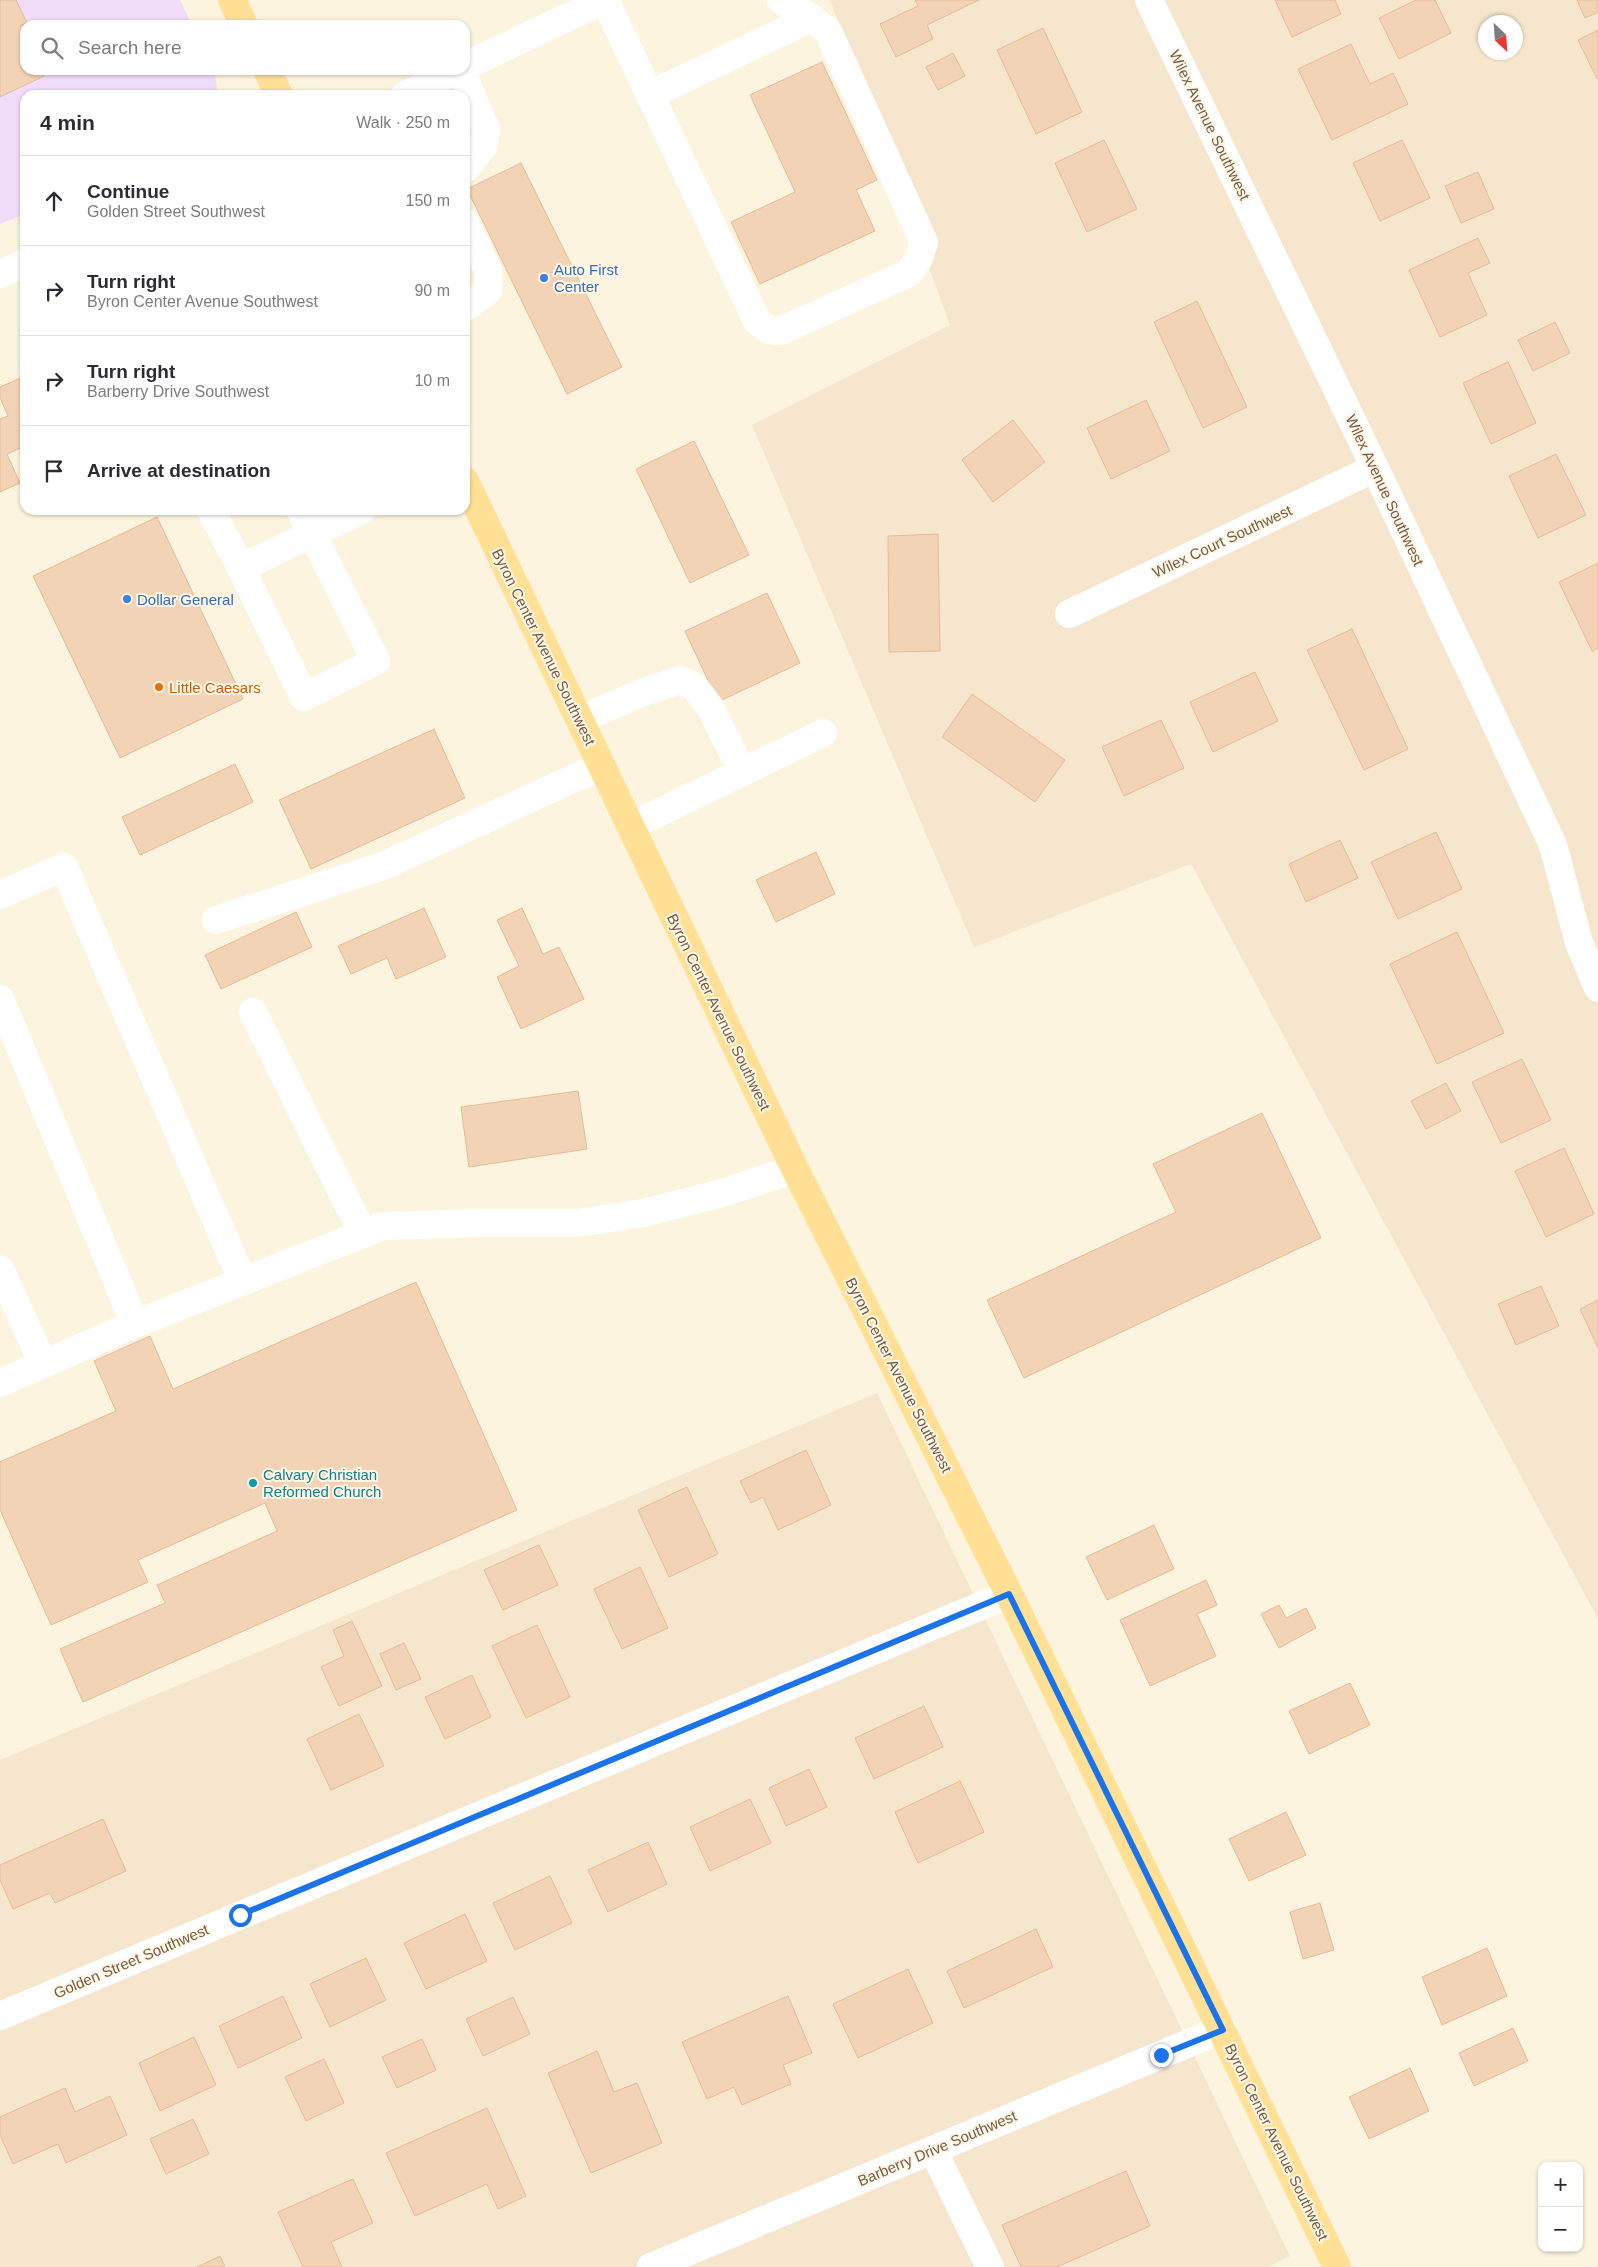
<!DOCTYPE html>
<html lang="en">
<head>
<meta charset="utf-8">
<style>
  :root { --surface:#fff; --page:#f2f2f3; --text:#2b2b33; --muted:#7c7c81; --line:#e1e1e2 }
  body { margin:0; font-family:Arial,sans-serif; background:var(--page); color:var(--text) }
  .controls { position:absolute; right:15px; bottom:15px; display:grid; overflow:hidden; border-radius:10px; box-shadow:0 1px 4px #0004 }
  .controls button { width:45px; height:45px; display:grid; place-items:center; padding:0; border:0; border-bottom:1px solid var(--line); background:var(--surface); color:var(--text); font:25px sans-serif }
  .compass { position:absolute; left:1478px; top:15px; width:45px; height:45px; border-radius:50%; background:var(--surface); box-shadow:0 1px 4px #0004; rotate:155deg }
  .stop { position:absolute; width:15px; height:15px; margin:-11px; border:4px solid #1a73e8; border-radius:50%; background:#fff }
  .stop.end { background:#1a73e8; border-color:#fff; box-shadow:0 1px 5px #0008 }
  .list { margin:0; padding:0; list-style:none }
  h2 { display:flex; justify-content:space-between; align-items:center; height:65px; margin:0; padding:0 20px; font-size:21px }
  h2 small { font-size:16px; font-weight:400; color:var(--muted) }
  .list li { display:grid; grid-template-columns:32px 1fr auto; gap:15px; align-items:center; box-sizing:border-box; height:90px; padding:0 20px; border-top:1px solid var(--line) }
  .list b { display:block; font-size:19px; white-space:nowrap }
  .list p { margin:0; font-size:16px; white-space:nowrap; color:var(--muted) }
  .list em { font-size:16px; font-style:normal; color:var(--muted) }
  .icon { flex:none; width:28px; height:28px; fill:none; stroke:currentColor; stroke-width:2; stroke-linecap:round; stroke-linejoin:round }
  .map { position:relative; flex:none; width:1598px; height:2267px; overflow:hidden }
  .search { position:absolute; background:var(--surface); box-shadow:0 1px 4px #0004; left:20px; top:20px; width:450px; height:55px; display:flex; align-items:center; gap:12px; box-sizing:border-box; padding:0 18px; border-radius:15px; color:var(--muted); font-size:19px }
  .panel { position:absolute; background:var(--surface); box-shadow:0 1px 4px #0004; left:20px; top:90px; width:450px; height:425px; border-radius:15px }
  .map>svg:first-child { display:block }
  .residential { fill:#f5e6cd; fill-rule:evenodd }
  .education { fill:#f1dcf9 }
  .building { fill:#f3d3b5; stroke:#e7bb95 }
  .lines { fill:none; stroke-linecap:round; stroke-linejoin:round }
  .minor { stroke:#fff; stroke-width:28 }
  .major { stroke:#ffe094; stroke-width:28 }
  .route { stroke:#1a73e8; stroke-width:6 }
  .shop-dot { fill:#3f7fe0; stroke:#fff7e6; stroke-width:2 }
  .food-dot { fill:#e8710a; stroke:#fff7e6; stroke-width:2 }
  .culture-dot { fill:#0f9aa8; stroke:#fff7e6; stroke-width:2 }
  .labels { text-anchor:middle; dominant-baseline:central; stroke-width:4; stroke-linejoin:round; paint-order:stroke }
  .street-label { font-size:15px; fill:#745a46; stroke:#fff7e6 }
  .shop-label { font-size:15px; fill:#366cbe; stroke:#fff7e6; text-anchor:start }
  .food-label { font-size:15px; fill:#c56008; stroke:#fff7e6; text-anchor:start }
  .culture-label { font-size:15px; fill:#0d838f; stroke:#fff7e6; text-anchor:start }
</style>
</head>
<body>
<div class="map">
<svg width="1598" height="2267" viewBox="0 0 1598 2267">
  <rect width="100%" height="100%" fill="#fdf4df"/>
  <g class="residential">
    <path d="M830 0H1598V1619L1191 864 974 947 752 425 950 325ZM1486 22H1516V52H1486Z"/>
    <path d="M877 1393 1290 2256 1268 2267H0V1760Z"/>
  </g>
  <path class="education" d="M0 0H180L192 25H25V70H214L218 95H25V214L0 224Z"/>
  <g class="building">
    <path d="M0 0H16L27 23 20 26 25 37V70H41L44 76 0 97Z"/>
    <path d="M915 0H979L927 25 933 39 896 57 880 24 918 6Z"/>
    <path d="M1275 0H1335L1341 14 1292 37Z"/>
    <path d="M1416 0H1435L1451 33 1399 59 1379 18Z"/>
    <path d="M1577 0H1598V12L1585 18Z"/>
    <path d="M1043 28 1082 112 1036 134 997 50Z"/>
    <path d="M1598 30V78L1597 79 1578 40Z"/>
    <path d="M1351 44 1370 84 1393 73 1408 104 1332 140 1298 69Z"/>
    <path d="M953 53 965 76 938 90 926 67Z"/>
    <path d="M822 62 877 180 856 190 875 231 760 284 731 222 795 192 750 95Z"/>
    <path d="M1104 140 1137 209 1087 232 1055 163Z"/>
    <path d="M1402 140 1430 198 1380 221 1353 163Z"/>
    <path d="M521 163 622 367 567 394 467 189Z"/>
    <path d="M1478 172 1494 209 1461 223 1445 186Z"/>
    <path d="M1478 238 1490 263 1468 273 1487 315 1440 337 1409 270Z"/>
    <path d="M1197 301 1247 407 1203 428 1154 322Z"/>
    <path d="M1555 322 1570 353 1533 371 1518 340Z"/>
    <path d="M1508 362 1536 423 1491 444 1463 383Z"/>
    <path d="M25 376V446L7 454 20 483 0 492V419L8 416 0 398V387Z"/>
    <path d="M1146 400 1170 451 1111 479 1087 428Z"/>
    <path d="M1013 420 1045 462 993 502 962 460Z"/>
    <path d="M694 441 749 555 690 583 636 469Z"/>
    <path d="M1556 454 1586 515 1538 538 1509 476Z"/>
    <path d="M157 517 243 699 120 758 33 576Z"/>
    <path d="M938 534 940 651 889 652 888 536Z"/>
    <path d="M1598 563V648L1592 651 1559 582Z"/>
    <path d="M767 593 800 663 718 702 685 631Z"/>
    <path d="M1352 629 1408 749 1364 770 1307 650Z"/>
    <path d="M1255 672 1278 721 1213 752 1190 702Z"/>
    <path d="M972 694 1065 760 1035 802 942 737Z"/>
    <path d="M1161 720 1184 768 1124 796 1102 747Z"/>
    <path d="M434 729 465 798 311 869 279 800Z"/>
    <path d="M235 764 253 802 140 855 122 817Z"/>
    <path d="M1436 832 1462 889 1398 919 1371 862Z"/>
    <path d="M1340 840 1358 878 1306 902 1289 864Z"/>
    <path d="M816 852 835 894 776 922 756 880Z"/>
    <path d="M424 908 446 957 396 979 387 958 351 974 338 946Z"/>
    <path d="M522 908 543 954 559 947 584 999 521 1029 497 977 519 966 497 920Z"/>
    <path d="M296 912 312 947 221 989 205 955Z"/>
    <path d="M1457 932 1504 1033 1437 1064 1390 964Z"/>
    <path d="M1522 1059 1551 1120 1501 1143 1472 1082Z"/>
    <path d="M1446 1083 1461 1111 1426 1129 1411 1101Z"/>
    <path d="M578 1091 587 1149 469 1167 461 1107Z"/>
    <path d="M1262 1113 1321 1238 1024 1378 987 1300 1176 1212 1153 1164Z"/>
    <path d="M1564 1148 1594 1214 1546 1237 1515 1171Z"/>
    <path d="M416 1282 517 1510 83 1702 60 1649 165 1603 157 1585 277 1531 265 1503 138 1560 148 1582 51 1625 0 1510V1462L116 1411 94 1361 150 1336 173 1389Z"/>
    <path d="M1541 1286 1559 1326 1516 1345 1498 1304Z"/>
    <path d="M1598 1300V1348L1580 1309Z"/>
    <path d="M806 1450 831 1505 778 1530 763 1497 751 1503 740 1481Z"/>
    <path d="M687 1487 718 1554 669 1577 638 1510Z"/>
    <path d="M1154 1525 1174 1569 1107 1600 1086 1557Z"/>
    <path d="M539 1545 558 1585 503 1610 484 1570Z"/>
    <path d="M640 1567 668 1628 622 1649 594 1589Z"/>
    <path d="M1206 1580 1217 1605 1197 1614 1216 1656 1150 1686 1120 1620Z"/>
    <path d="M1279 1605 1286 1618 1306 1608 1316 1628 1279 1648 1261 1614Z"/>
    <path d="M352 1621 382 1686 339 1706 321 1667 344 1656 333 1630Z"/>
    <path d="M537 1625 570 1697 526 1718 492 1646Z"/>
    <path d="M404 1643 421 1679 396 1690 380 1654Z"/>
    <path d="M472 1675 491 1717 445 1739 425 1697Z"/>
    <path d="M1350 1683 1370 1725 1309 1754 1289 1711Z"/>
    <path d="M924 1706 943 1747 874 1779 855 1738Z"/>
    <path d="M359 1714 384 1766 331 1790 307 1739Z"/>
    <path d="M809 1769 827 1807 786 1826 769 1788Z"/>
    <path d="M960 1781 984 1832 918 1863 895 1812Z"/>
    <path d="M750 1799 771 1843 710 1871 690 1827Z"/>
    <path d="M1286 1812 1306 1855 1249 1881 1229 1839Z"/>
    <path d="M103 1819 126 1871 55 1903 50 1893 13 1909 0 1880V1865Z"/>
    <path d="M648 1842 667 1884 608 1912 588 1870Z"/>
    <path d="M550 1876 572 1923 515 1950 493 1903Z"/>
    <path d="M1320 1903 1334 1950 1303 1959 1290 1912Z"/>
    <path d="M465 1914 487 1961 426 1989 404 1943Z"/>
    <path d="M1036 1929 1053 1967 964 2008 947 1971Z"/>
    <path d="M1487 1948 1507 1996 1442 2025 1422 1977Z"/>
    <path d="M366 1958 386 2000 330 2027 310 1984Z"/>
    <path d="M908 1969 933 2023 858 2058 833 2004Z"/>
    <path d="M283 1996 302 2038 238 2068 219 2026Z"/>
    <path d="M788 1996 812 2053 783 2065 791 2084 742 2105 734 2087 707 2099 682 2042Z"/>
    <path d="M513 1997 530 2034 483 2056 466 2019Z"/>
    <path d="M1513 2028 1528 2061 1474 2086 1459 2053Z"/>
    <path d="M194 2037 216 2085 160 2111 139 2063Z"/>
    <path d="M422 2039 436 2070 397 2088 382 2057Z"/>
    <path d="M597 2051 614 2092 637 2083 662 2143 591 2173 548 2073Z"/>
    <path d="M324 2059 344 2103 306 2121 285 2077Z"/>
    <path d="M1410 2068 1429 2111 1369 2139 1349 2097Z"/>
    <path d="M65 2088 75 2112 110 2096 127 2135 66 2163 58 2144 13 2164 0 2135V2117Z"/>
    <path d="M487 2108 526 2196 498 2209 487 2184 415 2216 386 2153Z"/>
    <path d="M193 2119 209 2154 166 2174 150 2139Z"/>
    <path d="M1126 2171 1150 2226 1057 2267H1021L1002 2225Z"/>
    <path d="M353 2179 373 2223 331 2242 342 2267H303L278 2212Z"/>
    <path d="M220 2256 225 2267H197Z"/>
  </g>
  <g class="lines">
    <g class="minor">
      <path d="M605 0 757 321 769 330 780 331 909 273 919 258 924 242 828 31 811 18 781 0"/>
      <path d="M1149 0 1375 468 1553 845 1579 943 1598 988"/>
      <path d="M465 66 604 0"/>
      <path d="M461 70 486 130 483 147 465 169"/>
      <path d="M405 95 457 70"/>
      <path d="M650 95 811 18"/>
      <path d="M465 222 488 270V291L465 308"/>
      <path d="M0 274 25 263"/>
      <path d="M211 510 241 568 362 510"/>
      <path d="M241 568 304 697 376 661 300 510"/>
      <path d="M1069 614 1375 468"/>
      <path d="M579 720 641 693 680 680 694 686 710 707 742 771"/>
      <path d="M631 826 823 733"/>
      <path d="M0 895 64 867 243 1282"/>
      <path d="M216 920 383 866 601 766"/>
      <path d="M0 999 135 1324"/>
      <path d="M253 1012 363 1234"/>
      <path d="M0 1269 43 1364"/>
      <path d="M0 1383 135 1324 383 1226 483 1223H577L643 1213 719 1194 795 1169"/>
      <path d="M0 2016 1009 1594"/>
      <path d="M933 2150 990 2267"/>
      <path d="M651 2267 1223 2029"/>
    </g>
    <g class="major">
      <path d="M232 0 244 25"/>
      <path d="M267 70 279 95"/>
      <path d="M465 481 795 1169 1009 1594 1337 2267"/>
    </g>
  </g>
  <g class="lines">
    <path class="route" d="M240 1915 1009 1594 1223 2030 1161 2055"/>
  </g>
  <g class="shop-dot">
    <circle cx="544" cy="278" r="5"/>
    <circle cx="127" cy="599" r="5"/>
  </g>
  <circle class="food-dot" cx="159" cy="687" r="5"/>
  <circle class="culture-dot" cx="253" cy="1483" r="5"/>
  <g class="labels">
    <g class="street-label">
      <text transform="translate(1210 125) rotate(64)">Wilex Avenue Southwest</text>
      <text transform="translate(1385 490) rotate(65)">Wilex Avenue Southwest</text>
      <text transform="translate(1222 541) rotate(-25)">Wilex Court Southwest</text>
      <text transform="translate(544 647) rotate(64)">Byron Center Avenue Southwest</text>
      <text transform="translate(719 1012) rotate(64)">Byron Center Avenue Southwest</text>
      <text transform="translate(899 1375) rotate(63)">Byron Center Avenue Southwest</text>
      <text transform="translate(131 1961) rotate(-23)">Golden Street Southwest</text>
      <text transform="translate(1277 2142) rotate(64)">Byron Center Avenue Southwest</text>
      <text transform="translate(937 2148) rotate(-23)">Barberry Drive Southwest</text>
    </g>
    <g class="shop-label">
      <text x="554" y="269">Auto First<tspan x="554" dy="17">Center</tspan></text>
      <text x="137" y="599">Dollar General</text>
    </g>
    <g class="food-label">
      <text x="169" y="687">Little Caesars</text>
    </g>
    <g class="culture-label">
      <text x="263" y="1474">Calvary Christian<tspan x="263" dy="17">Reformed Church</tspan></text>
    </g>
  </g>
</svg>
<div class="controls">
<button>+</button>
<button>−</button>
</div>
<svg class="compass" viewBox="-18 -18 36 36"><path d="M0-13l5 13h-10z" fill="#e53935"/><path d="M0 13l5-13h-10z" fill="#7c7c81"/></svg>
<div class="stop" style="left:240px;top:1915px"></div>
<div class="stop end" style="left:1161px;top:2055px"></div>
<div class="search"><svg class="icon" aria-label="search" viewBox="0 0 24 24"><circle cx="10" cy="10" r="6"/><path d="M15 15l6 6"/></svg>Search here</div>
<section class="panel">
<h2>4 min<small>Walk · 250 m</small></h2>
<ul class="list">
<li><svg class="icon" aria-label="ahead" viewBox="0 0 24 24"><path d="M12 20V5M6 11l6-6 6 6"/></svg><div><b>Continue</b><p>Golden Street Southwest</p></div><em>150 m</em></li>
<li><svg class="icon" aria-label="right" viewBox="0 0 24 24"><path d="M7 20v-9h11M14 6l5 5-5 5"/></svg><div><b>Turn right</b><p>Byron Center Avenue Southwest</p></div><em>90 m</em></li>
<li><svg class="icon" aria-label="right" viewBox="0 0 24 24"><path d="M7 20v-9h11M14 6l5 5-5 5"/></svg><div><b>Turn right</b><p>Barberry Drive Southwest</p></div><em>10 m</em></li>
<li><svg class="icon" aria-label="arrive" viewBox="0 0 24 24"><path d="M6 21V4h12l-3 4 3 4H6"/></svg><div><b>Arrive at destination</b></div></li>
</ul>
</section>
</div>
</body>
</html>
